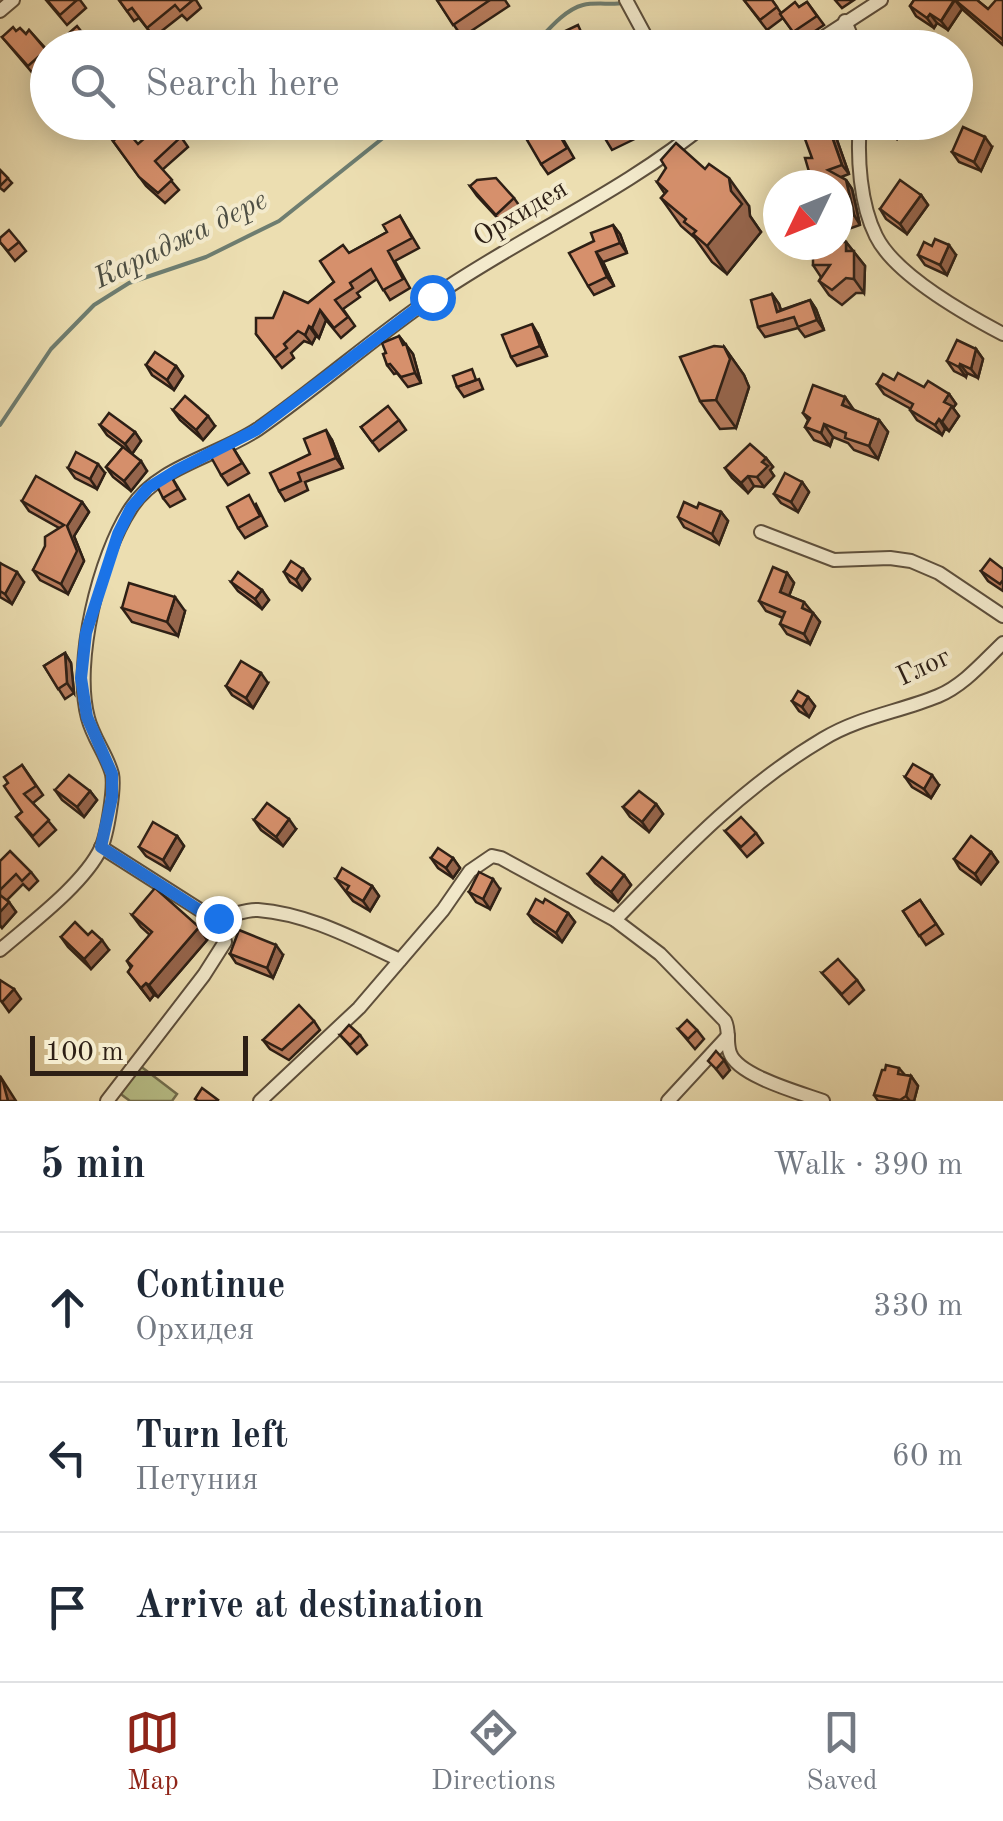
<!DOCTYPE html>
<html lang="en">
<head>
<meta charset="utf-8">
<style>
  :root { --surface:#fff; --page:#f6f6f7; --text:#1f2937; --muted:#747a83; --line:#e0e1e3; --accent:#8f2418 }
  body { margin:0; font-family:"Old Standard TT",serif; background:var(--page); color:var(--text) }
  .compass { position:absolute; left:763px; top:170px; width:90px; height:90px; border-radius:50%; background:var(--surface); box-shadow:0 5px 25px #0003; rotate:227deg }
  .scale { position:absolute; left:30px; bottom:25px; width:218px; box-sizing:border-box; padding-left:10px; border:5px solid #2d1f15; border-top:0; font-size:28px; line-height:35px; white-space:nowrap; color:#2d1f15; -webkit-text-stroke:8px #f3eacc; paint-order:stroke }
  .stop { position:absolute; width:30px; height:30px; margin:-22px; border:8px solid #1a73e8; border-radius:50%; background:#fff }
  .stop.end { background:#1a73e8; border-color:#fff; box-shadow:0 2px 10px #0008 }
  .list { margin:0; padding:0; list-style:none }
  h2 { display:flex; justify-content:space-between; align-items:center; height:130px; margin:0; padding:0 40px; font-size:42px }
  h2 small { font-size:32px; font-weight:400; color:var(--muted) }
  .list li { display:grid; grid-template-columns:65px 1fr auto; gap:30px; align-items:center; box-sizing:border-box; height:150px; padding:0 40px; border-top:2px solid var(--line) }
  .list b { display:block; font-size:38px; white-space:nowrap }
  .list p { margin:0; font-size:32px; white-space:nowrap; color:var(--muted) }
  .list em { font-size:32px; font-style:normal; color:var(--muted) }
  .icon { flex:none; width:55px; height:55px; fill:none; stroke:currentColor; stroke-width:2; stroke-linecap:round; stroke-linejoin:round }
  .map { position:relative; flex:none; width:1003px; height:1101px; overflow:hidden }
  .search { position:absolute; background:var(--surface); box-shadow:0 5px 25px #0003; left:30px; right:30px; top:30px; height:110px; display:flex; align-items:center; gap:25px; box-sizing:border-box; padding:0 35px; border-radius:55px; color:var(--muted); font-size:38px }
  .sheet { height:580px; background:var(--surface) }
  nav { display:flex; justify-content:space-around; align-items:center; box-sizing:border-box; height:140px; border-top:2px solid var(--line); background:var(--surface); font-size:28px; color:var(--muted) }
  nav a { display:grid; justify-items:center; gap:5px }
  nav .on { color:var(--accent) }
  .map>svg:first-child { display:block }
  .green { fill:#b9c18a; stroke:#737050; stroke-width:2.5 }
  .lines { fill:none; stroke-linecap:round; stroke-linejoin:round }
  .stream { stroke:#6e7d70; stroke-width:4 }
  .minor-casing { stroke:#5d4f3c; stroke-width:16 }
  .minor { stroke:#f3eacc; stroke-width:12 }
  .wall { fill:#b87c5d; stroke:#2d1f15; stroke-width:2.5 }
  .shaded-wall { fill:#96654c; stroke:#2d1f15; stroke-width:2.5 }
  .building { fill:#d6906c; stroke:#2d1f15; stroke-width:2.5 }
  .route { stroke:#1a73e8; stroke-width:12 }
  .labels { text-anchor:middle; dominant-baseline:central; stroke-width:8; stroke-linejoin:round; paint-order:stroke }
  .street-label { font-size:28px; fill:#2d1f15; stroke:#f3eacc }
  .water-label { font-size:30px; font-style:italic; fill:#4d4e43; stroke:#f3eacc }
</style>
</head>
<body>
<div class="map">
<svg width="1003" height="1101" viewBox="0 0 1003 1101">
  <rect width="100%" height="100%" fill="#ecdeb1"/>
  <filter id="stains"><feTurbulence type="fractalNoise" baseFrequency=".002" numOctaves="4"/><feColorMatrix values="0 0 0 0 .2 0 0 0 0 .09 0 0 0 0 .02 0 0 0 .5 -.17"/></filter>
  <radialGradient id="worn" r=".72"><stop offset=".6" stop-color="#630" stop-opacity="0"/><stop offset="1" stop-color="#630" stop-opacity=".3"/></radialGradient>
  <path class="green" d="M139 1065 177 1094 172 1101H130L118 1092Z"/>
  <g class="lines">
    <g class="stream">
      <path d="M531 48C545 34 563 10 583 5 595 2 611 5 624 3"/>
      <path d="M0 425 51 349 94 305 129 283 206 257 279 221 398 126 407 122"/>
    </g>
    <g class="minor-casing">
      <g id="minor">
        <path d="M626 0 646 37 659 48"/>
        <path d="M0 11 13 0"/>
        <path d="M845 21 856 48"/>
        <path d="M807 48 881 0"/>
        <path d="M860 122C857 158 860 204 876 236 895 275 965 314 1003 334"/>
        <path d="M761 532 834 560 890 558 911 561 939 573 1003 616"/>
        <path d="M101 847 211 917C228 919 242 909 258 910 309 914 354 939 400 960"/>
        <path d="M615 920C680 853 742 787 823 739 859 717 899 712 938 696 964 685 983 662 1003 643"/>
        <path d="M0 950C30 924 84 884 101 848 107 835 115 788 112 774 107 755 93 738 88 718 73 663 99 556 131 508 158 466 218 456 258 429 318 387 373 338 433 297 523 235 624 192 708 122"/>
        <path d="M107 1101 204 975 225 942 218 918"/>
        <path d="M260 1101 359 1008 443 910 470 871 492 856 501 858 615 920 660 954 725 1021C730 1031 726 1042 730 1053 738 1076 801 1093 823 1101"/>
        <path d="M668 1101 728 1036"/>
      </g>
    </g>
    <use href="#minor" class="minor"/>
  </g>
  <g class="wall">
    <path d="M46 0H80L86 8 67 25Z"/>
    <path d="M119 0H196L201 8 187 20 182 15 154 37 139 18 134 21Z"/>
    <path d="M437 0H505L509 6 462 37Z"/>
    <path d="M744 0H772L781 13 799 7 807 2 824 25 800 41 783 18 767 30Z"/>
    <path d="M835 0H854L842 8Z"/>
    <path d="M914 0H977L988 9 1003 0V45L962 9 948 30 937 23 934 28 916 16 910 6Z"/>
    <path d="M29 30 48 51V65L35 76 2 37 16 31 26 34Z"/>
    <path d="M595 122H642L647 133 612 150Z"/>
    <path d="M829 122H851L849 132 837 136Z"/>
    <path d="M871 122H907L897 139 873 126Z"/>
    <path d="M169 129 181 137 188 147 162 170 179 190 165 203 146 186 113 141 138 144Z"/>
    <path d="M551 132 563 139 574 158 548 174 541 164Z"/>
    <path d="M837 140 849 174 841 177 846 180 852 189 860 225 840 232 838 229V185L812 158Z"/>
    <path d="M992 147 981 171 959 162 952 152Z"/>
    <path d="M0 170 12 183 4 191 0 188Z"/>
    <path d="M657 182 749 206 750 216 761 232 727 274 712 262 695 238 681 226 661 198 665 194Z"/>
    <path d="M470 186 514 198 521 208 503 224 477 196Z"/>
    <path d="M921 195 928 205 907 234 886 219 880 209Z"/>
    <path d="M400 216 419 248 395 261 410 288 390 300 377 279 357 293 360 297 343 309 355 326 341 338 326 320 319 338 316 336 312 344 304 341 291 353 294 358 282 368 256 334 273 318 308 303 334 282 349 253 387 232Z"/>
    <path d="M613 225 620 234 627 253 603 262 614 286 594 295 588 286 594 241Z"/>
    <path d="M0 242H19L26 251 15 261Z"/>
    <path d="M846 242 865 266 864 293H856L842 305 829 295 819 281 821 277 813 265 825 250Z"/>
    <path d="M932 246 956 255 947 275 925 265 918 255Z"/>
    <path d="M772 294 779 304 781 310 810 300 816 309 824 330 805 337 798 328 765 337 758 327Z"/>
    <path d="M538 334 547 356 517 366 511 357Z"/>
    <path d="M399 336 413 354 421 383 408 387 397 373 394 374 387 365 386 353Z"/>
    <path d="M724 347 744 375 749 387 736 428 720 429 700 401Z"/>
    <path d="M976 349 983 359 978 378 967 373 966 377 954 371 947 361Z"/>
    <path d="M146 365 176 366 183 376 174 390 152 375Z"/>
    <path d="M479 379 483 389 464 397 457 387Z"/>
    <path d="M894 380 949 394 956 404 953 408 959 416 949 431 945 429 942 435 917 420 910 410 911 409 884 394 877 384Z"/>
    <path d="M845 397 853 410 879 420 888 432 878 459 854 450 848 443 833 437 830 446 814 440 805 427 808 420 803 413Z"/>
    <path d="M173 410 215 426 203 440 180 420Z"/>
    <path d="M399 420 406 430 379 451 361 427Z"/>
    <path d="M100 425 135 432 141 441 132 454 147 471 131 491 113 477 106 467 123 447 107 435Z"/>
    <path d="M332 440 343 468 305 482 308 490 285 501 279 491 310 454Z"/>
    <path d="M232 446 249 473 228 485 221 475Z"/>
    <path d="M766 458 773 467 770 470 774 476 764 487 754 486 748 493 732 478 725 468Z"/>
    <path d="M68 468 105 473 97 489 75 478Z"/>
    <path d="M171 476 185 499 170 507 163 498Z"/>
    <path d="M802 482 809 492 798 512 781 503 774 494Z"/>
    <path d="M22 501 82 502 89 512 74 536 84 561 68 594 40 580 33 570 59 528 29 511Z"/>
    <path d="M256 504 267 526 245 538 238 528Z"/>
    <path d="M697 508 721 512 728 521 719 544 684 527 678 517Z"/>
    <path d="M0 563 24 582 12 604 0 597Z"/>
    <path d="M303 569 310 579 302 590 290 582 284 572Z"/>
    <path d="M1003 569V591L988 581 981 571Z"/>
    <path d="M787 573 794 583 789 596 804 602 820 622 810 644 787 634 780 624 783 618 766 611 759 601Z"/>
    <path d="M231 582 262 590 269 600 262 609 238 591Z"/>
    <path d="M122 608 185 611 178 636 132 622Z"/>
    <path d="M65 653 71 663 74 693 65 699 44 666Z"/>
    <path d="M268 683 253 708 232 695 226 686Z"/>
    <path d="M808 697 815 706 809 717 799 711 792 701Z"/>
    <path d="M22 765 43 795 33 803 56 830 39 846 16 817 22 812 8 783Z"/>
    <path d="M905 777 939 785 931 798 912 787Z"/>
    <path d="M55 790 90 791 97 800 84 817 62 800Z"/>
    <path d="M656 804 663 814 649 832 630 817 623 807Z"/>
    <path d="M254 820 296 829 283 846 261 830Z"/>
    <path d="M725 831 756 833 763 843 747 857Z"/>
    <path d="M177 836 184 846 170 870 146 856 139 847Z"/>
    <path d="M991 852 998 862 981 884 960 869 954 859Z"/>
    <path d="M431 858H453L460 868 453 878 438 868Z"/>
    <path d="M0 861 31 872 38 881 29 890 23 884 7 900 16 912 2 928 0 926Z"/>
    <path d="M588 874 624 875 631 885 618 902 595 883Z"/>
    <path d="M336 879 372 886 379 896 370 911 353 901Z"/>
    <path d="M500 889 490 909 476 902 469 892Z"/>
    <path d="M920 900 943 934 926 945 903 911Z"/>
    <path d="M543 903 568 913 575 922 562 942 534 922 528 914Z"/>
    <path d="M132 915 207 940 158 997 154 995 150 1000 128 972 131 968 127 961 150 935 141 927Z"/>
    <path d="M88 935 109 950 91 969 68 947 61 937Z"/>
    <path d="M230 954 283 955 273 978 236 963Z"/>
    <path d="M822 973 857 980 864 990 849 1004Z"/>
    <path d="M314 1021 320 1030 289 1060 270 1049 263 1040Z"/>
    <path d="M678 1029 697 1030 704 1039 695 1049Z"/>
    <path d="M340 1035H360L367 1045 357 1054Z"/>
    <path d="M899 1068 905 1075 911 1076 918 1086 914 1101H878L874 1095 885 1070Z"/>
  </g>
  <g class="shaded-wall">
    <path d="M955 0 962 9 948 30 941 21Z"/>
    <path d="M930 14 937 23 934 28 927 18Z"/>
    <path d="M843 122H851L849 132Z"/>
    <path d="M894 122H907L897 139 891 130Z"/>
    <path d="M830 131 837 140 849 174 842 165Z"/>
    <path d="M985 137 992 147 981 171 974 162Z"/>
    <path d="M729 178 749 206 750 216 761 232 727 274 707 246 731 191Z"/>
    <path d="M846 180 852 189 860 225 854 215Z"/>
    <path d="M921 195 928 205 907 234 900 224Z"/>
    <path d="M613 225 620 234 627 253 620 243Z"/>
    <path d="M846 242 865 266 864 293 854 279 846 251Z"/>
    <path d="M949 245 956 255 947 275 940 265Z"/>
    <path d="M596 252 603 262 614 286 607 277Z"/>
    <path d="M772 294 779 304 784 321 777 312Z"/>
    <path d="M810 300 816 309 824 330 817 320Z"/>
    <path d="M320 310 326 320 319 338 312 328Z"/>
    <path d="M532 324 538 334 547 356 540 346Z"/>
    <path d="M309 326 316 336 312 344 305 335Z"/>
    <path d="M399 336 413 354 421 383 415 373Z"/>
    <path d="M724 347 744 375 749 387 736 428 716 400Z"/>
    <path d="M976 349 983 359 978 378 971 369Z"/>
    <path d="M960 364 967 373 966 377 959 367Z"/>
    <path d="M176 366 183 376 174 390 167 380Z"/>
    <path d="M949 394 956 404 953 408 959 416 949 431 942 422 944 402Z"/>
    <path d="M845 397 854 410 842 405Z"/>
    <path d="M208 416 215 426 203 440 196 430Z"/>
    <path d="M939 419 945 429 942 435 935 425Z"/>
    <path d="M879 420 888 432 878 459 869 446Z"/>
    <path d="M824 424 833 437 830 446 821 433Z"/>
    <path d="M326 430 332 440 343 468 336 458Z"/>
    <path d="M135 432 141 441 132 454 125 444Z"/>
    <path d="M766 458 773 467 770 470 774 476 764 487 757 477 762 462Z"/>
    <path d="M141 461 147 471 131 491 124 481Z"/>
    <path d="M98 464 105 473 97 489 90 479Z"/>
    <path d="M748 476 754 486 748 493 741 483Z"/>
    <path d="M802 482 809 492 798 512 791 502Z"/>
    <path d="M82 502 89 512 74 536 84 561 68 594 61 584 67 526Z"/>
    <path d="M721 512 728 521 719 544 712 534Z"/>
    <path d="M303 569 310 579 302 590 296 580Z"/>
    <path d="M17 572 24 582 12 604 5 594Z"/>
    <path d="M787 573 794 583 787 601 780 592Z"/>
    <path d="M262 590 269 600 262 609 255 599Z"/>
    <path d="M175 597 185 611 178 636 167 622Z"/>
    <path d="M813 613 820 622 810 644 804 634Z"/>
    <path d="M65 653 71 663 74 693 67 683Z"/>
    <path d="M261 673 268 683 253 708 246 698Z"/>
    <path d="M808 697 815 706 809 717 802 707Z"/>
    <path d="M932 775 939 785 931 798 924 789Z"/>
    <path d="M90 791 97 800 84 817 77 807Z"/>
    <path d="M656 804 663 814 649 832 642 822Z"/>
    <path d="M289 819 296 829 283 846 276 837Z"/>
    <path d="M177 836 184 846 170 870 163 860Z"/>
    <path d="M991 852 998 862 981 884 975 874Z"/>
    <path d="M453 858 460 868 453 878 446 868Z"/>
    <path d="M624 875 631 885 618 902 611 892Z"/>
    <path d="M493 879 500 889 490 909 483 899Z"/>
    <path d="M372 886 379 896 370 911 363 901Z"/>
    <path d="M9 902 16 912 2 928 0 925V912Z"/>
    <path d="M568 913 575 922 562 942 556 933Z"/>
    <path d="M199 927 207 940 158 997 149 985Z"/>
    <path d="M102 940 109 950 91 969 84 959Z"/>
    <path d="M276 945 283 955 273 978 267 968Z"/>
    <path d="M146 983 154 995 150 1000 141 988Z"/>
    <path d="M14 989 21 999 9 1012 2 1002Z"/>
    <path d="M724 1060 730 1070 723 1078 716 1069Z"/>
    <path d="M0 1076 16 1101H8Z"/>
    <path d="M911 1076 918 1086 914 1101H910L906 1096Z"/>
  </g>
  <g class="building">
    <path d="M47 0H77L60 15Z"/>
    <path d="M119 0H193L180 11 175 5 147 28 132 8 127 11Z"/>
    <path d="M437 0H490L453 25Z"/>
    <path d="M744 0H772L777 7 760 20Z"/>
    <path d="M914 0H954L941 21 930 14 927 18 910 6Z"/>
    <path d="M955 0H977L988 9 996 0H1003V40Z"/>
    <path d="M795 2 799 7 807 2 817 16 793 32 780 14Z"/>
    <path d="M578 25 586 43 573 48 565 31Z"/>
    <path d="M77 26 92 45 88 48H67L61 40Z"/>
    <path d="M13 27 16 31 20 28 26 34 29 30 46 50 28 66 2 37Z"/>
    <path d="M866 33 886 43 884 48H859Z"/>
    <path d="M827 39 830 48H802Z"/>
    <path d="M619 40 623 48H605Z"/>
    <path d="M163 122 169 129 172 126 181 137 155 161 172 180 158 193 139 177 113 141 126 130 138 144Z"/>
    <path d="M595 122H614L599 130Z"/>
    <path d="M878 122H894L891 130Z"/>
    <path d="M963 127 985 137 974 162 952 152Z"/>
    <path d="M548 128 551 132 556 129 567 148 541 164 527 140Z"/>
    <path d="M830 131 842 165 828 170 846 180 854 215 838 221V185H813L805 158H812L805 139Z"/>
    <path d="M676 143 705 169 709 164 729 178 731 191 742 204 707 246 693 234 696 231 684 222 686 219 661 198 667 191 657 182 666 168 661 160Z"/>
    <path d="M0 170 8 178 0 186Z"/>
    <path d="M496 178 514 198 496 215 470 186 477 180Z"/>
    <path d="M900 180 921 195 900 224 880 209Z"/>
    <path d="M400 216 412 238 388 251 403 279 383 290 371 269 350 283 353 288 335 300 348 317 334 328 320 310 312 328 309 326 305 335 298 331 284 344 287 348 275 358 256 334V318H273L284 292 308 303 334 282 320 261 343 245 349 253 387 232 383 225Z"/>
    <path d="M613 225 620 243 596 252 607 277 588 286 569 253 594 241 591 233Z"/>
    <path d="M9 230 19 242 8 251 0 242V238Z"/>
    <path d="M935 239 949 245 940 265 918 255 924 242 932 246Z"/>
    <path d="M838 242H846V251H854V279L846 278 832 290 819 281 830 265H813V250H825V245H838Z"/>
    <path d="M772 294 777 312 810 300 817 320 798 327 794 317 758 327 751 300Z"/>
    <path d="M532 324 540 346 511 357 502 335Z"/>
    <path d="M399 336 403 345 406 344 415 373 401 377 390 364 387 365 383 354 386 353 382 343Z"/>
    <path d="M957 340 976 349 971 369 960 364 959 367 947 361Z"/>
    <path d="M714 346 724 347 730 359 716 400 700 401 680 357Z"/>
    <path d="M155 352 176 366 167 380 146 365Z"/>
    <path d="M472 369 476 380 457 387 453 376Z"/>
    <path d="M898 373 924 387 928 381 949 394 944 402 952 406 942 422 939 419 935 425 910 410 913 404 877 384 883 374 894 380Z"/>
    <path d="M813 385 845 397 842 405 879 420 869 446 845 438 846 433 824 424 821 433 805 427 810 418 803 413Z"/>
    <path d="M185 396 208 416 196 430 173 410Z"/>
    <path d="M388 406 399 420 372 442 361 427Z"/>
    <path d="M109 413 135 432 125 444 100 425Z"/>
    <path d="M326 430 336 458 298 473 301 481 279 491 270 473 310 454 304 439Z"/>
    <path d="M750 444 766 458 762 462 768 466 757 477 748 476 741 483 725 468Z"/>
    <path d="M232 446 242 463 221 475 211 457Z"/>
    <path d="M123 447 141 461 124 481 106 467Z"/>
    <path d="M76 452 98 464 90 479 68 468Z"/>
    <path d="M785 473 802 482 791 502 774 494Z"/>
    <path d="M36 476 82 502 67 526 77 551 61 584 33 570 45 546V537L64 525 22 501Z"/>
    <path d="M171 476 178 489 163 498 156 484Z"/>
    <path d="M249 495 260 516 238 528 227 507Z"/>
    <path d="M684 502 697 508 699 503 721 512 712 534 678 517Z"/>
    <path d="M990 559 1003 569V580L1000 584 981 571Z"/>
    <path d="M291 561 303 569 296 580 284 572Z"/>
    <path d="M0 563 17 572 5 594 0 591Z"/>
    <path d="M773 567 787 573 780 592 804 602 802 608 813 613 804 634 780 624 785 612 759 601Z"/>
    <path d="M238 572 262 590 255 599 231 582Z"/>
    <path d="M129 583 175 597 167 622 122 608Z"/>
    <path d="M65 653 67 683 58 689 44 666Z"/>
    <path d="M241 661 261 673 246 698 226 686Z"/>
    <path d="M798 691 808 697 802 707 792 701Z"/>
    <path d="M913 764 932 775 924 789 905 777Z"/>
    <path d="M22 765 36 786 24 794 49 820 33 836 16 817 22 812 4 786 8 783 4 777Z"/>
    <path d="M69 775 90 791 77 807 55 790Z"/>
    <path d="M639 791 656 804 642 822 623 807Z"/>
    <path d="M267 803 289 819 276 837 254 820Z"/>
    <path d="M741 817 756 833 741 847 725 831Z"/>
    <path d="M153 822 177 836 163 860 139 847Z"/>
    <path d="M971 836 991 852 975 874 954 859Z"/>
    <path d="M438 848 453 858 446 868 431 858Z"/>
    <path d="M10 851 31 872 22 881 16 874 0 890V861Z"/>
    <path d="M602 857 624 875 611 892 588 874Z"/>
    <path d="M342 868 372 886 363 901 346 891 349 886 336 879Z"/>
    <path d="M479 872 493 879 483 899 469 892Z"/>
    <path d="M155 888 199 927 149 985 146 983 141 988 128 972 132 966 127 961 152 932 132 915Z"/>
    <path d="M0 895 9 902 0 912Z"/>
    <path d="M536 899 543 903 545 899 568 913 556 933 528 914Z"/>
    <path d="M920 900 936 924 919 936 903 911Z"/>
    <path d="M75 922 88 935 92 931 102 940 84 959 61 937Z"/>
    <path d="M239 930 276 945 267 968 230 954Z"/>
    <path d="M838 959 857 980 842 994 822 973Z"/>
    <path d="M0 980 14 989 2 1002 0 1000Z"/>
    <path d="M299 1005 314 1021 282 1050 263 1040Z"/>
    <path d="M687 1020 697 1030 688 1039 678 1029Z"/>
    <path d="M349 1025 360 1035 350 1045 340 1035Z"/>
    <path d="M716 1051 724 1060 716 1069 708 1061Z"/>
    <path d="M886 1065 899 1068 898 1074 911 1076 906 1096 900 1100 874 1095 882 1070H885Z"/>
    <path d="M0 1077 3 1082 8 1101H0Z"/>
    <path d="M202 1088 218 1100 217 1101H198L195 1099Z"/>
  </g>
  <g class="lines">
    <path class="route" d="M218 918 204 913 101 847 112 797V774L87 717 81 678 86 633 118 534 131 508 148 488 177 470 256 430 432 297"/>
  </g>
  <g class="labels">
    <g class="street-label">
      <text transform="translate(521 214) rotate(-31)">Орхидея</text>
      <text transform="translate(924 668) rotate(-25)">Глог</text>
    </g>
    <g class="water-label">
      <text transform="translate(181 240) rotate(-26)">Караджа дере</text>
    </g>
  </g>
  <rect width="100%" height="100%" filter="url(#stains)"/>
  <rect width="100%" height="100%" fill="url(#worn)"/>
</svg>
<svg class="compass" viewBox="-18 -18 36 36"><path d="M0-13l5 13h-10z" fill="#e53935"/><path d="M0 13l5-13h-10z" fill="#747a83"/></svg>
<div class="scale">100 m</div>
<div class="stop" style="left:432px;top:297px"></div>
<div class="stop end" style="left:218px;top:918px"></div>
<div class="search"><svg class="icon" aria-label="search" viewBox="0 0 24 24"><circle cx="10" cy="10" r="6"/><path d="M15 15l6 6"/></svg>Search here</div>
</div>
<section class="sheet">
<h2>5 min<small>Walk · 390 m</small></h2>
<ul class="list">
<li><svg class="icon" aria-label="ahead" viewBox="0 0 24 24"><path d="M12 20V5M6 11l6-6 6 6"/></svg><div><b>Continue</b><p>Орхидея</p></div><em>330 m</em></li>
<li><svg class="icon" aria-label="left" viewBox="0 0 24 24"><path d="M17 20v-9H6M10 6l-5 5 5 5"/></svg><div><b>Turn left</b><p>Петуния</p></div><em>60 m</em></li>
<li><svg class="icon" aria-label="arrive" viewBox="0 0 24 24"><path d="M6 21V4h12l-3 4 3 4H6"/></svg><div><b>Arrive at destination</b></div></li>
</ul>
</section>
<nav>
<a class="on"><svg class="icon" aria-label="map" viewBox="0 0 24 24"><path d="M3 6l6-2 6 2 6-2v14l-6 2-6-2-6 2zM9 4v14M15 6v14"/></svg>Map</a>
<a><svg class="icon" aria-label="directions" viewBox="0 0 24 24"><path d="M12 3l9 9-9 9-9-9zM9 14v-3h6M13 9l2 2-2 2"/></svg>Directions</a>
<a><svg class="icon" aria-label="saved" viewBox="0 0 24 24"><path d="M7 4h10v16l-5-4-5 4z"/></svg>Saved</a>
</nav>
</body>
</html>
